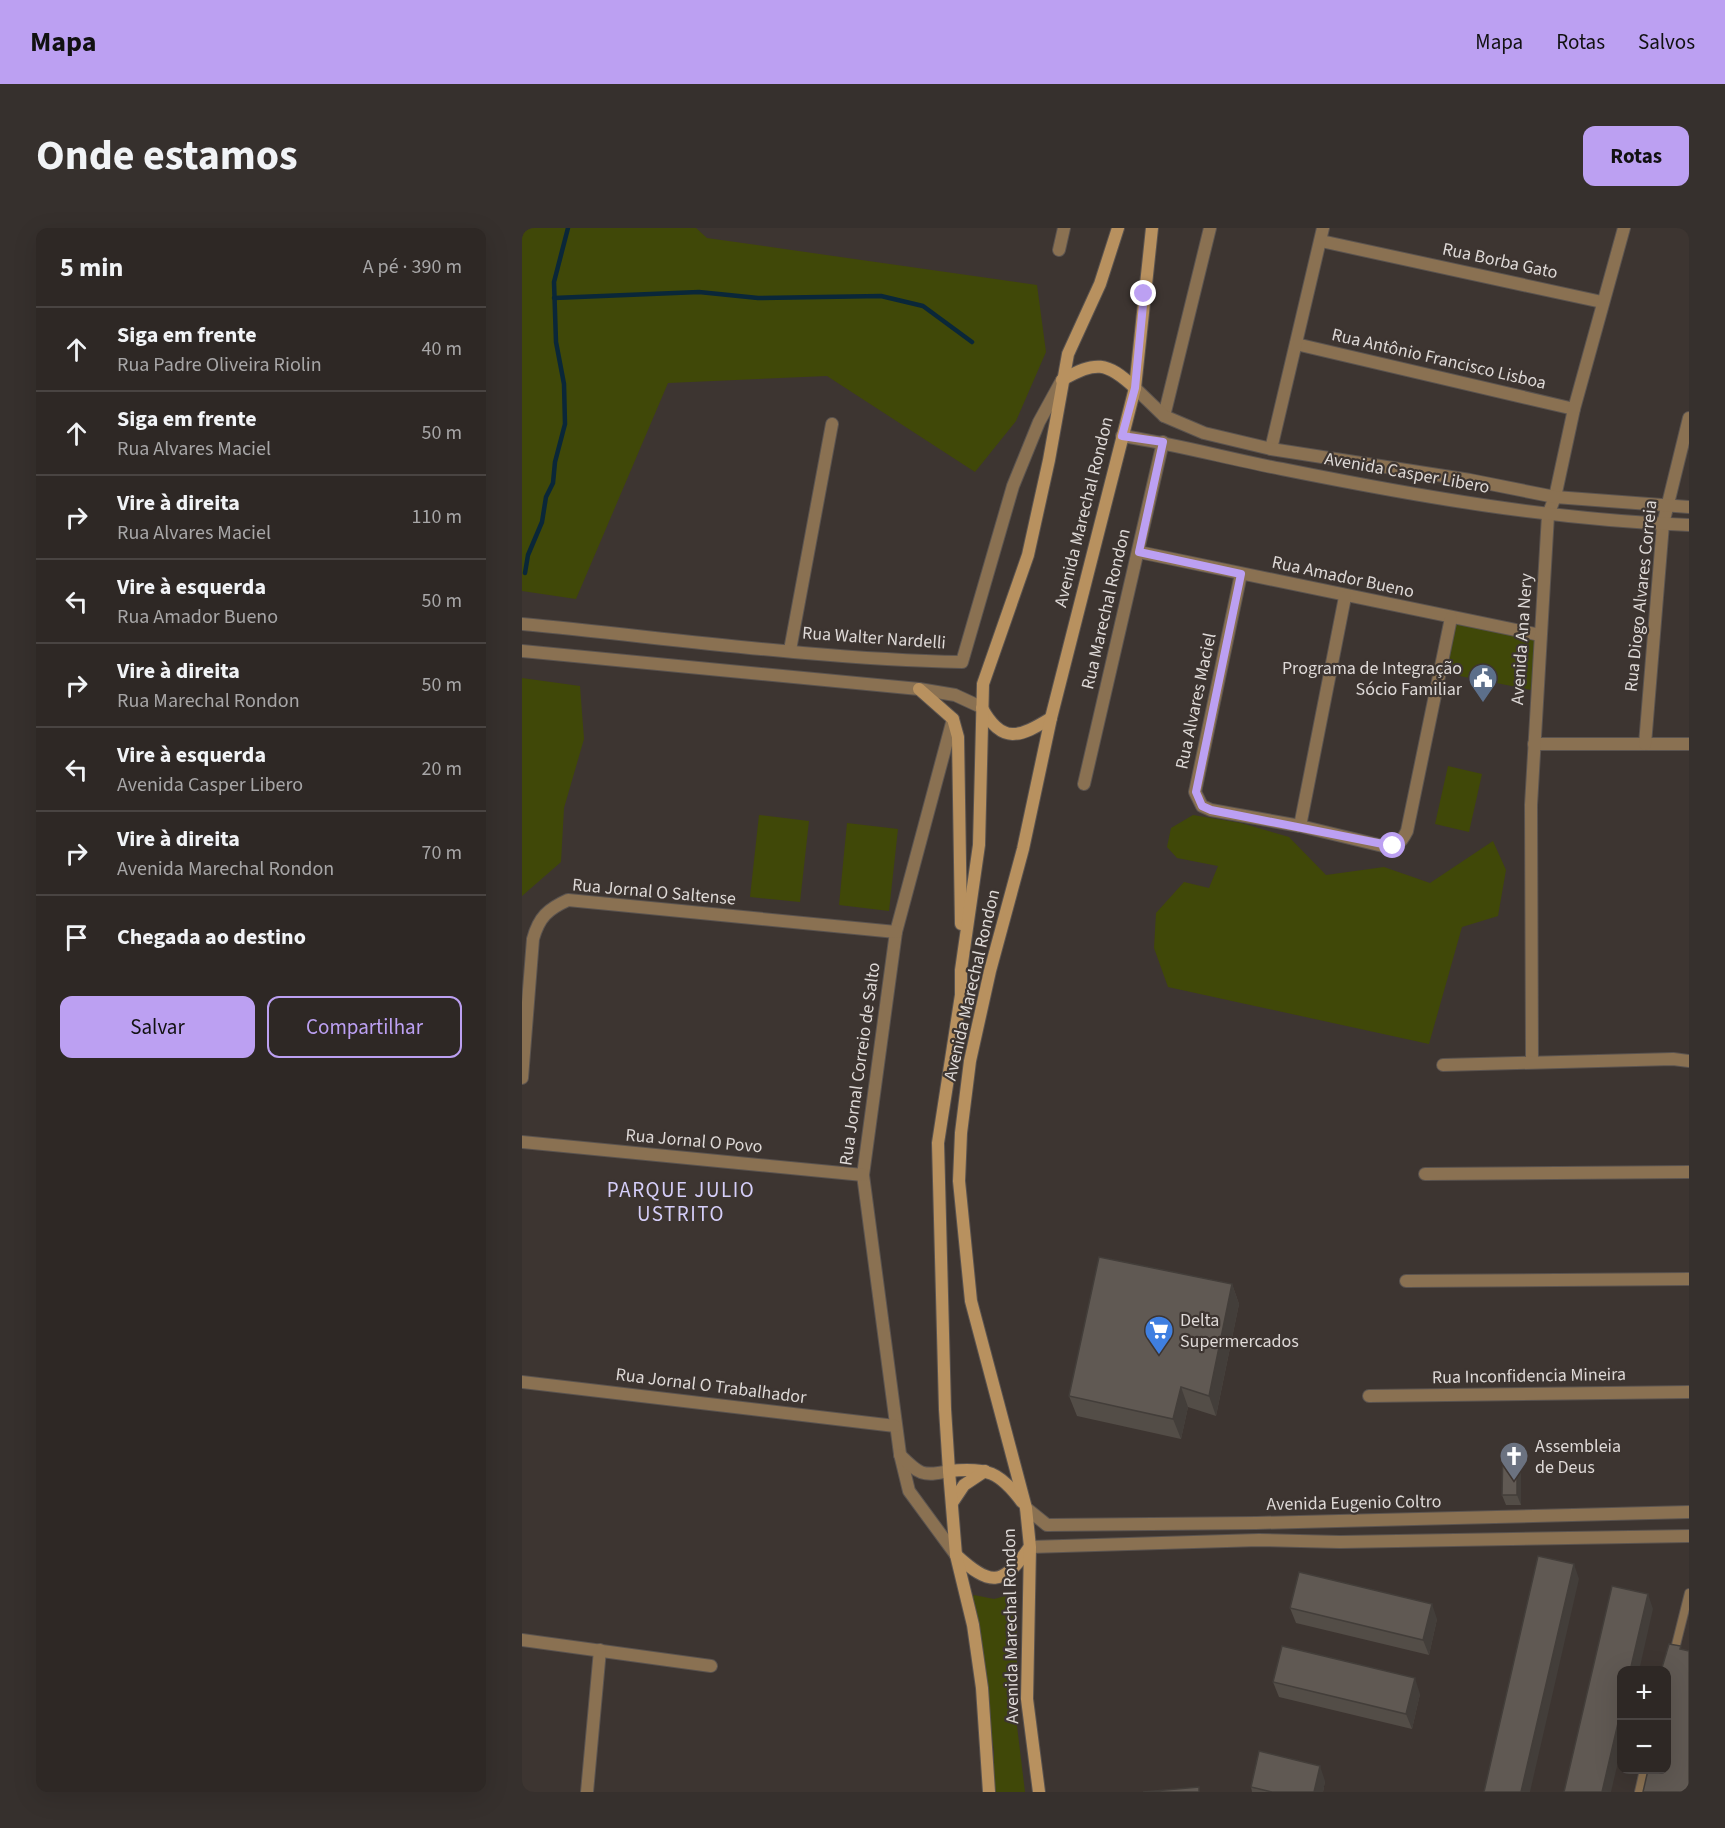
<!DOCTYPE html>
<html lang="pt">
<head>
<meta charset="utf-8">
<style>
  :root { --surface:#2e2825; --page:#36302d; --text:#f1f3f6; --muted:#a7a6a7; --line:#494442; --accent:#bca0f2 }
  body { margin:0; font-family:"Source Sans 3",sans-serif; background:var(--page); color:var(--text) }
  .controls { position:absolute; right:18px; bottom:18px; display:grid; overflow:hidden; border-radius:12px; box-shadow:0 6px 24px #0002 }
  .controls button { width:54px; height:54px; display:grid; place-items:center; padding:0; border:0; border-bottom:2px solid var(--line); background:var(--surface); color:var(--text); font:30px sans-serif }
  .stop { position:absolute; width:18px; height:18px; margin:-14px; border:4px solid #bca0f2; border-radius:50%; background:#fff }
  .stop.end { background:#bca0f2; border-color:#fff; box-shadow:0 2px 6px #0008 }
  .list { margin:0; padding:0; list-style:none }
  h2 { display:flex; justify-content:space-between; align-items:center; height:78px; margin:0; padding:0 24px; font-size:26px }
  h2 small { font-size:20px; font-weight:400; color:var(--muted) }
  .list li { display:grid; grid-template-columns:39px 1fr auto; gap:18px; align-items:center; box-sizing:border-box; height:84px; padding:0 24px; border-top:2px solid var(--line) }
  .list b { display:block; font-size:22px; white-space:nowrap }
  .list p { margin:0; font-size:20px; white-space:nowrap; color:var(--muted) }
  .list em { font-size:20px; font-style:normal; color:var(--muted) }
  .actions { display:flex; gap:12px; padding:18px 24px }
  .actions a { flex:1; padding:14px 0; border:2px solid var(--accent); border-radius:12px; text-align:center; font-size:21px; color:var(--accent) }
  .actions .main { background:var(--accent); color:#111 }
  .icon { flex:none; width:33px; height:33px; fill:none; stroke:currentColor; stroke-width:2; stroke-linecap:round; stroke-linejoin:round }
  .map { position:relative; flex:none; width:1167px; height:1564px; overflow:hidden; border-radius:12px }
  header { display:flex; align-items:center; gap:36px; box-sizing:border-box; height:84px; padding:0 30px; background:var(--accent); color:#111 }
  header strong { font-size:28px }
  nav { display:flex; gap:33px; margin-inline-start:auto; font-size:21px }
  .intro { display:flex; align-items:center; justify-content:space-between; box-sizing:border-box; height:144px; padding:0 36px }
  h1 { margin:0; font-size:42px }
  .button { padding:15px 27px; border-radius:12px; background:var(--accent); color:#111; font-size:21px; font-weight:700 }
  main { display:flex; gap:36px; padding:0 36px }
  aside { flex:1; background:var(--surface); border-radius:12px; box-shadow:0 6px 24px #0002 }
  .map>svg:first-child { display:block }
  .green { fill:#404808 }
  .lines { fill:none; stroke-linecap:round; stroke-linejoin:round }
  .stream { stroke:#0a2739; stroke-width:4.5 }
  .service-casing { stroke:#5a534f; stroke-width:10 }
  .minor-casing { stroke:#5a534f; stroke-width:14 }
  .tertiary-casing { stroke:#5a534f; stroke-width:14 }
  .secondary-casing { stroke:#5a534f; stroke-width:14 }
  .service { stroke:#8a7152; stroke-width:8 }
  .minor { stroke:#8a7152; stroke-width:12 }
  .tertiary { stroke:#8a7152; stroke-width:12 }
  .secondary { stroke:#b8915f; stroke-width:12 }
  .wall { fill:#534d47 }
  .shaded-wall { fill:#433e3a }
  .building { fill:#605953; stroke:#433e3a; stroke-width:1.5 }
  .route { stroke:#bca0f2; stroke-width:8 }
  .labels { text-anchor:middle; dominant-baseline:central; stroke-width:4.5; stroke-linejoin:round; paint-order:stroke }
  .street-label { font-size:18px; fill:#ded9d7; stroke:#3d3531 }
  .poi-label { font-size:18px; fill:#ded9d7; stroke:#3d3531; text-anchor:start }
  .quarter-label { font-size:21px; letter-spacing:1.5px; fill:#d5cef9; stroke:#3d3531 }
</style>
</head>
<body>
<header>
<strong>Mapa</strong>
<nav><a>Mapa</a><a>Rotas</a><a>Salvos</a></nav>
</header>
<div class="intro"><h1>Onde estamos</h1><a class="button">Rotas</a></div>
<main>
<aside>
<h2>5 min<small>A pé · 390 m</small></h2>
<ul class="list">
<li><svg class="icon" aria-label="ahead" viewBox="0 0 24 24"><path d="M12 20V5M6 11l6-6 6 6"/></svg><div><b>Siga em frente</b><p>Rua Padre Oliveira Riolin</p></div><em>40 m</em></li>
<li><svg class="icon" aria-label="ahead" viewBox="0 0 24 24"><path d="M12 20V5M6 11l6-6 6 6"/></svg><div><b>Siga em frente</b><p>Rua Alvares Maciel</p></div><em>50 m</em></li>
<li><svg class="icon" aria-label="right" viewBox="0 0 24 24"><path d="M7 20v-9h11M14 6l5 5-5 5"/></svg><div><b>Vire à direita</b><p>Rua Alvares Maciel</p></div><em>110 m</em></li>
<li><svg class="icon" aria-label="left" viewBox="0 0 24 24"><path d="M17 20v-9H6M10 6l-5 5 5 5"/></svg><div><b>Vire à esquerda</b><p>Rua Amador Bueno</p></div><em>50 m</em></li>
<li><svg class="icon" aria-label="right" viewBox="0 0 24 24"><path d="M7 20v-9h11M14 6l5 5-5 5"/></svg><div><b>Vire à direita</b><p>Rua Marechal Rondon</p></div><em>50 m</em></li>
<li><svg class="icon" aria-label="left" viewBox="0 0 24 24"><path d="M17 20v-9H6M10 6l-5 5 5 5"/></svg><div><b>Vire à esquerda</b><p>Avenida Casper Libero</p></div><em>20 m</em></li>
<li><svg class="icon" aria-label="right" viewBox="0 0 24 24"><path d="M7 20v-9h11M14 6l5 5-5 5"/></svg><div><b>Vire à direita</b><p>Avenida Marechal Rondon</p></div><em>70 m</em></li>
<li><svg class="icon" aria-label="arrive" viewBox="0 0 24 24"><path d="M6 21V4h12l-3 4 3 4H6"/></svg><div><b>Chegada ao destino</b></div></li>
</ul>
<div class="actions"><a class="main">Salvar</a><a>Compartilhar</a></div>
</aside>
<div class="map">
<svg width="1167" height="1564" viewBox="0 0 1167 1564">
  <rect width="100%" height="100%" fill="#3d3531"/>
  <g class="green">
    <path d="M0 0H174L185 10 515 57 524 124 494 193 453 244 305 148 146 155 54 371 0 363Z"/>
    <path d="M929 390 1018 407 1015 463 917 444Z"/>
    <path d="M0 450 58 458 62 511 42 580 39 634 0 668Z"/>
    <path d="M926 538 960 546 947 604 913 596Z"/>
    <path d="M237 587 287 593 278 674 228 669Z"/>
    <path d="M671 587 719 595 767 609 804 647 862 639 908 655 971 613 984 642 976 688 940 699 907 816 646 759 632 720 634 685 662 654 687 660 696 638 655 630 645 619 649 600Z"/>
    <path d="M325 595 376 601 367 683 317 677Z"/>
    <path d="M495 1365V1498L503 1564H472V1523L449 1370 452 1367 472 1371Z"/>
  </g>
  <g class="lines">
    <g class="stream">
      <path d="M32 70 177 64 236 70 359 68 401 78 450 114"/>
      <path d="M3 345 6 327 20 294 24 269 31 255 33 234 43 196 42 156 34 114 32 54 46 0"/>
    </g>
    <g class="service-casing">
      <g id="service">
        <path d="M1152 1425 1167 1365"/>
        <path d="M1117 1564 1122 1542"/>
      </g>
    </g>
    <g class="minor-casing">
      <g id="minor">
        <path d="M799 13 1080 74"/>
        <path d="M537 22 542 0"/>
        <path d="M774 116 1052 181"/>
        <path d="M642 188 688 0"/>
        <path d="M749 221 801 0"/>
        <path d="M617 324 1018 407"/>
        <path d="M719 346 673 564 680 578 689 582 778 598 861 618C875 619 879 615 885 603L929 390"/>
        <path d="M268 422 310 196"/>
        <path d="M431 491 374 704 341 947 378 1226 387 1263 434 1327"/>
        <path d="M1012 516H1167"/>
        <path d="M1123 516 1141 296 1167 190"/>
        <path d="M562 556 641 214"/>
        <path d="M778 598 823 369"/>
        <path d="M1010 834 1009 577 1026 287 1033 269 1052 181 1102 0"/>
        <path d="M921 837 1151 831 1167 833"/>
        <path d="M0 850 11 711C17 689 26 681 46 672L374 704"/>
        <path d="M0 914 341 947"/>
        <path d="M903 946 1167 944"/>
        <path d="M884 1053 1167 1051"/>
        <path d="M0 1154 373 1198"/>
        <path d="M847 1168 1167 1164"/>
        <path d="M378 1227C397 1246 400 1249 427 1243"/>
        <path d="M504 1280 525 1297 734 1295 1167 1284"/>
        <path d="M508 1319 737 1312 818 1314 1167 1308"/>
        <path d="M0 1412 189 1438"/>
        <path d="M65 1564 78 1422"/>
      </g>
    </g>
    <g class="tertiary-casing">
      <g id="tertiary">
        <path d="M613 160 642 188 682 205 749 221 948 252 1033 269 1167 279"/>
        <path d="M600 208C654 216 707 231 760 241 894 268 1030 292 1167 297"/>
        <path d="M0 396C146 410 293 431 440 434L491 258 517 194 540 152"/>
        <path d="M0 423 397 461 433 467 459 479"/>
      </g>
    </g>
    <g class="secondary-casing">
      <g id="secondary">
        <path d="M540 152C574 133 584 133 613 160"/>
        <path d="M397 461 431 491 436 509 439 696"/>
        <path d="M460 480C480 517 498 509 529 490"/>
        <path d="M427 1243C465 1239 478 1244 500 1274"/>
        <path d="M430 1275 442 1257 463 1243"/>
        <path d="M434 1327C468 1358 480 1359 507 1320"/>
        <path d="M467 1564 460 1460 451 1397 434 1327 427 1243 423 1181 416 915 439 767V742L457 617 461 456 506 327 527 232 546 126 578 56 596 0"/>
        <path d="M517 1564 505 1471 508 1319 504 1280 449 1073 437 953 439 905 448 833 468 743 501 621 529 490 613 160 630 0"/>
      </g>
    </g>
    <use href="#service" class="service"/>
    <use href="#minor" class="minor"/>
    <use href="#tertiary" class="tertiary"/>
    <use href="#secondary" class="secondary"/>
  </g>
  <g class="wall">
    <path d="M710 1056 717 1076 694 1188 666 1179 659 1211 555 1188 547 1168Z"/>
    <path d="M995 1219 999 1230V1277H984L980 1267Z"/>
    <path d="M768 1380 915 1391 907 1427 774 1395Z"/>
    <path d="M751 1454 898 1466 890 1501 757 1469Z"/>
    <path d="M803 1553 801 1564H730L729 1559Z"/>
  </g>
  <g class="shaded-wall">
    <path d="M710 1056 717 1076 694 1188 687 1168Z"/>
    <path d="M659 1159 666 1179 659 1211 651 1191Z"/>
    <path d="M995 1219 999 1230V1277L995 1267Z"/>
    <path d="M1052 1336 1057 1351 1008 1564H999Z"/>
    <path d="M1126 1366 1131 1381 1117 1443H1108Z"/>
    <path d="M910 1376 915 1391 907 1427 901 1412Z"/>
    <path d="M893 1450 898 1466 890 1501 884 1486Z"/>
    <path d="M1100 1478V1517L1089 1564H1080Z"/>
    <path d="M798 1538 803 1553 801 1564H792Z"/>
  </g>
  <g class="building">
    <path d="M577 1029 710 1056 687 1168 659 1159 651 1191 547 1168Z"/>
    <path d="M981 1219H995V1267H980Z"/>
    <path d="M1016 1328 1052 1336 999 1564H962Z"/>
    <path d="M777 1344 910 1376 901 1412 768 1380Z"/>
    <path d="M1090 1358 1126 1366 1108 1443H1100V1478L1080 1564H1042Z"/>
    <path d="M1147 1416 1159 1418 1158 1421 1167 1423V1564H1121L1126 1542H1144V1443H1139Z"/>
    <path d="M760 1418 893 1450 884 1486 751 1454Z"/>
    <path d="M737 1523 798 1538 792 1564H750L729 1559Z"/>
    <path d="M677 1559V1564H621Z"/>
  </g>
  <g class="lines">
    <path class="route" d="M622 66 613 160 600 208 641 214 617 324 719 346 674 564 680 578 689 582 871 618"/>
  </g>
  <defs>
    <g id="civic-pin" transform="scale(1.5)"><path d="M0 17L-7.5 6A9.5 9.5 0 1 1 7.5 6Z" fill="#5c6f8a" stroke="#3d3531"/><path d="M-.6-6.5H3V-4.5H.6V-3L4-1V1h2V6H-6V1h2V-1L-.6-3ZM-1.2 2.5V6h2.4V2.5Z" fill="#fff"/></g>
    <g id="supermarket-pin" transform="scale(1.5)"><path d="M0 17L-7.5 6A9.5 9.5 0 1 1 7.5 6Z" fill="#3f7fe0" stroke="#3d3531"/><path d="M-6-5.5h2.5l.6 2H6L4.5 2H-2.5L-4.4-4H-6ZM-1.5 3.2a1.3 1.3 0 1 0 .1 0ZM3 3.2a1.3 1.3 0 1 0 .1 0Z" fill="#fff"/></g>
    <g id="church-pin" transform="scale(1.5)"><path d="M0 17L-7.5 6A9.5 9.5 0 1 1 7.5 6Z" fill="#6b7280" stroke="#3d3531"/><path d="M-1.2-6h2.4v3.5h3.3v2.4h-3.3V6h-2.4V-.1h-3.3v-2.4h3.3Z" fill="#fff"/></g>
  </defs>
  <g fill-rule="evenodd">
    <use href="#civic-pin" x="961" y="450"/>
    <use href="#supermarket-pin" x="637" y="1102"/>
    <use href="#church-pin" x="992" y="1228"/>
  </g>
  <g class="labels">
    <g class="street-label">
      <text transform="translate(978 33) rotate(12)">Rua Borba Gato</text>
      <text transform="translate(917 131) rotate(13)">Rua Antônio Francisco Lisboa</text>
      <text transform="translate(885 245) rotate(10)">Avenida Casper Libero</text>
      <text transform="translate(562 284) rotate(-76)">Avenida Marechal Rondon</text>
      <text transform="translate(821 349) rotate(12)">Rua Amador Bueno</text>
      <text transform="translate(1119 368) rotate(-84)">Rua Diogo Alvares Correia</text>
      <text transform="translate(584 381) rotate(-77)">Rua Marechal Rondon</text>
      <text transform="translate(352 410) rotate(4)">Rua Walter Nardelli</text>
      <text transform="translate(1000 411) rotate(-86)">Avenida Ana Nery</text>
      <text transform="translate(674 473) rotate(-78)">Rua Alvares Maciel</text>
      <text transform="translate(132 664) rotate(5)">Rua Jornal O Saltense</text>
      <text transform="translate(450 757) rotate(-77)">Avenida Marechal Rondon</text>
      <text transform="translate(338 836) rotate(-82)">Rua Jornal Correio de Salto</text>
      <text transform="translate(172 913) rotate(5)">Rua Jornal O Povo</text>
      <text transform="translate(1007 1148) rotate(-1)">Rua Inconfidencia Mineira</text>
      <text transform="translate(189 1158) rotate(7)">Rua Jornal O Trabalhador</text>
      <text transform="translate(832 1275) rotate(-1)">Avenida Eugenio Coltro</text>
      <text transform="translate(489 1398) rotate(-91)">Avenida Marechal Rondon</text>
    </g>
    <g class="poi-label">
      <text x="940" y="440" text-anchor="end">Programa de Integração<tspan x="940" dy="21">Sócio Familiar</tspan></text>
      <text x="658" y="1092">Delta<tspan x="658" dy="21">Supermercados</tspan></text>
      <text x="1013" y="1218">Assembleia<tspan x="1013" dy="21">de Deus</tspan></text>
    </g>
    <g class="quarter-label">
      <text x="159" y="962">PARQUE JULIO<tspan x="159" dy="24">USTRITO</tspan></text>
    </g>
  </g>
</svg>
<div class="controls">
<button>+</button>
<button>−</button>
</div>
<div class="stop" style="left:871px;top:618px"></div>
<div class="stop end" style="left:622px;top:66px"></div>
</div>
</main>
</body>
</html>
